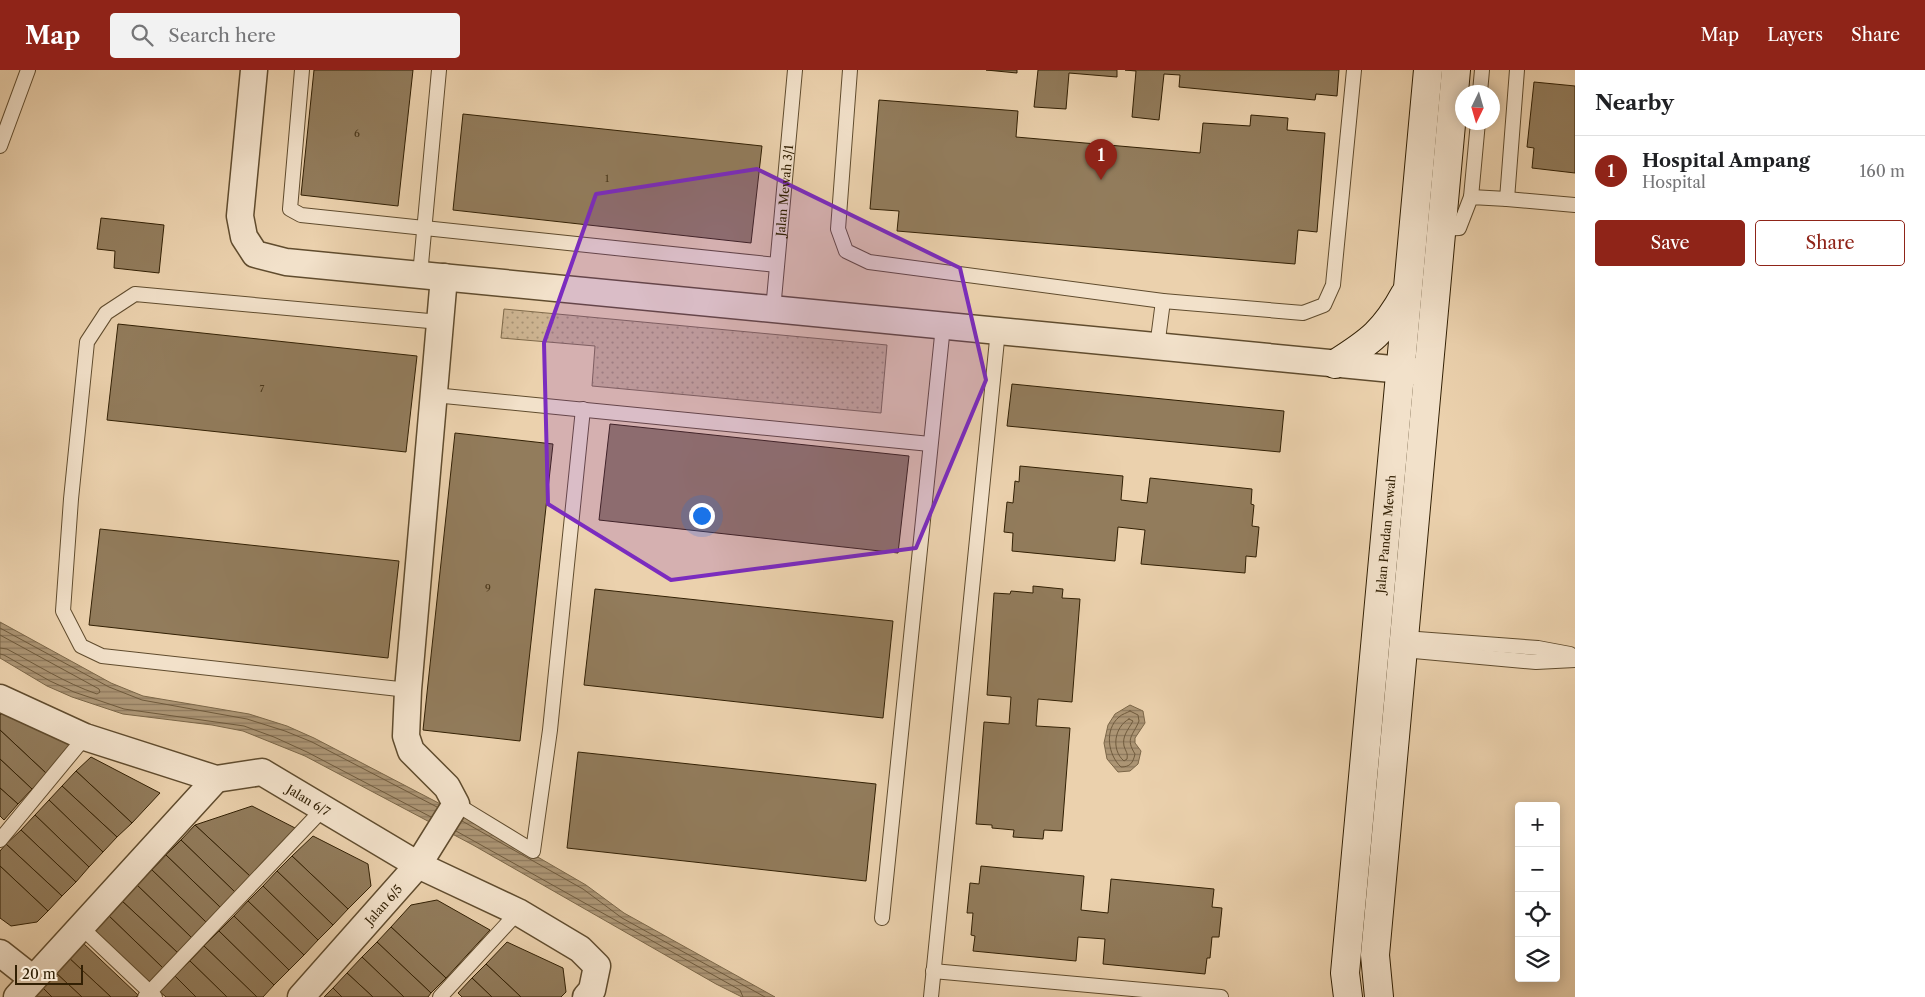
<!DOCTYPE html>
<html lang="en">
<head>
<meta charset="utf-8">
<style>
  :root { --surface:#fff; --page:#f2f2f2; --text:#202124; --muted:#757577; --line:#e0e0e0; --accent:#8f2418 }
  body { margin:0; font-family:"Libre Caslon Text",serif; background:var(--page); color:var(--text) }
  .controls { position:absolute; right:15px; bottom:15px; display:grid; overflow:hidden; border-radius:5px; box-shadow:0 2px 12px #0003 }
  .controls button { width:45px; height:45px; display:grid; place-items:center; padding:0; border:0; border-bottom:1px solid var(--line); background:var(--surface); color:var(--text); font:25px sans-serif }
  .compass { position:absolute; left:1455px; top:15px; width:45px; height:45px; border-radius:50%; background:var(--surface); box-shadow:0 2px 12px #0003; rotate:185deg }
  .scale { position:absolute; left:15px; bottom:12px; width:68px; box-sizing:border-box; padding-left:5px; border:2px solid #322004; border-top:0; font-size:14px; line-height:18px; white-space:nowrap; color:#322004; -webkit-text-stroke:4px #f2e1ca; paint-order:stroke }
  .you { position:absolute; left:701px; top:445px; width:18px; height:18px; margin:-12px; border:4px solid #fff; border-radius:50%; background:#1a73e8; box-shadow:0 0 0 8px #1a73e833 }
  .badge { display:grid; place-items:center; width:32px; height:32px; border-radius:50%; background:var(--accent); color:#fff; font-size:16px; font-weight:700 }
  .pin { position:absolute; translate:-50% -41px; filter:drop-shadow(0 1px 2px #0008) }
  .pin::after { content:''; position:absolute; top:26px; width:18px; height:15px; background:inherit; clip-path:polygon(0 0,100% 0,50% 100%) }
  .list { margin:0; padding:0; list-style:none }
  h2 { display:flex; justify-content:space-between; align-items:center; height:65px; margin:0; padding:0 20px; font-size:21px }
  h2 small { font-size:16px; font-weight:400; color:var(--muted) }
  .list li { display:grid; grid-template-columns:32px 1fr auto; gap:15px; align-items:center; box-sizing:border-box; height:70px; padding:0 20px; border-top:1px solid var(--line) }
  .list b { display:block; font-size:19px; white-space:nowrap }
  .list p { margin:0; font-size:16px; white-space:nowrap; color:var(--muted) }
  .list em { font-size:16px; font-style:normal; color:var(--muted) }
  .actions { display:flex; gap:10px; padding:15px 20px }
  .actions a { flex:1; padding:11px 0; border:1px solid var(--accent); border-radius:5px; text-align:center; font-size:18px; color:var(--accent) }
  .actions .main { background:var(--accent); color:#fff }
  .icon { flex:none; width:28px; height:28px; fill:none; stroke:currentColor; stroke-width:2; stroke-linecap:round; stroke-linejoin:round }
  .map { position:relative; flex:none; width:1575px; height:927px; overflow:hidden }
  header { display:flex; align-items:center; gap:30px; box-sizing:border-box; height:70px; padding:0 25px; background:var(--accent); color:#fff }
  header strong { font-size:24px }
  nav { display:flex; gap:28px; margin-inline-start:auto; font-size:18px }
  .search { width:350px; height:45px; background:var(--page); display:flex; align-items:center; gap:12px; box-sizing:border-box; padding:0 18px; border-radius:5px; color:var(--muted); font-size:19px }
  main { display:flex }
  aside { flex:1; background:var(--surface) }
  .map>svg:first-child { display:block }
  .grass { fill:url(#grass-dots); stroke:#7f6a4a }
  .water { fill:url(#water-rules); stroke:#7b6647 }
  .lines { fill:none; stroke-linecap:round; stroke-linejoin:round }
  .shore { stroke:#6f5a3c; stroke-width:1 }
  .building { fill:#927c5c; stroke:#322004 }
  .lane-casing { stroke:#604c2e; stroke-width:16 }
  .street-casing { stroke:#604c2e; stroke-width:29 }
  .secondary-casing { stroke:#322004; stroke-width:30 }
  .lane { stroke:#f2e1ca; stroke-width:14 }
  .street { stroke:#f2e1ca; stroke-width:26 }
  .secondary { stroke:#f2e1ca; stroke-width:28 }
  .marked { fill:#7b2cbf; fill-opacity:0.2; stroke:#7b2cbf; stroke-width:4; stroke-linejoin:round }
  .labels { text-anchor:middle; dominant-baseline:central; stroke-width:4.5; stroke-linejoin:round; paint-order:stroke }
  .number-label { font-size:10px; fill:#4a371a }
  .street-label { font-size:12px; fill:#322004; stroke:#f2e1ca }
</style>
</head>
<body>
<header>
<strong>Map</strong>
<div class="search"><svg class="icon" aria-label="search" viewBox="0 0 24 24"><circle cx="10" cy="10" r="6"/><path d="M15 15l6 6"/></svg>Search here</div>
<nav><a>Map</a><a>Layers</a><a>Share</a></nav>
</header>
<main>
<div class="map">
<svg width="1575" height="927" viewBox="0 0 1575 927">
  <defs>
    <pattern id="grass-dots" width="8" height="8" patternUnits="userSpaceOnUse" patternTransform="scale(1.25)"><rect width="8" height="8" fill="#ccb390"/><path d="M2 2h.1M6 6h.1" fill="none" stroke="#a69173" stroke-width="1.8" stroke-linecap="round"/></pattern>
    <pattern id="water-rules" width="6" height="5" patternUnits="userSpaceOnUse" patternTransform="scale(1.25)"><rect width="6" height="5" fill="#ac9574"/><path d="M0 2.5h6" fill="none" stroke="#8d795d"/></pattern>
  </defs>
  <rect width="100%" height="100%" fill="#ebd1ad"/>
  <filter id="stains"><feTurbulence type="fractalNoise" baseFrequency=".004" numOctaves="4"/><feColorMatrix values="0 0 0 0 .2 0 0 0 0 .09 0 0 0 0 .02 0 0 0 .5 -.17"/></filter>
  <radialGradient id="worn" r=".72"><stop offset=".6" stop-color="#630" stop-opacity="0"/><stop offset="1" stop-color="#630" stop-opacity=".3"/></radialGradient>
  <path class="grass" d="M504 239 887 275 881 343 592 316 595 276 501 268Z"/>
  <g class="water">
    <path d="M0 552 111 613 143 626 249 644 287 656 314 668 498 764 586 815 624 843 775 927H742L716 914 473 775 305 686 243 661 212 655 123 644 72 627 47 616 0 588Z"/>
    <path d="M1130 635 1143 641 1145 653 1135 668V673L1141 681 1138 694 1130 701 1118 702 1107 689 1104 673 1108 655 1115 644Z"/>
  </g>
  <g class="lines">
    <g class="shore">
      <path d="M0 558 109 617 142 630 247 649 285 661 312 672 437 737"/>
      <path d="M0 565 99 619 100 622 97 624C65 613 37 595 7 579L0 578"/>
      <path d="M0 584 4 585 50 611 74 622 124 639 244 656 274 667 307 682 431 747"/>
      <path d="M1130 641 1138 645 1139 651C1133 666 1125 668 1135 684 1133 693 1130 697 1121 697 1108 685 1104 660 1119 647 1122 644 1127 643 1130 641Z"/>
      <path d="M1129 649 1133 651C1128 660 1122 666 1124 676 1126 682 1128 683 1127 689L1124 691C1111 680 1114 657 1129 649Z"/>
      <path d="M462 751 583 819 622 848 765 927"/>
      <path d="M456 761 740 920 743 927"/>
    </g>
  </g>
  <g class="building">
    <path d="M314 0H413L398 136 301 125Z"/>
    <path d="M986 0H1017V3Z"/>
    <path d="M1038 0H1117V7L1069 3 1066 39 1034 37Z"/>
    <path d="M1125 0H1339L1337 26 1316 24 1315 30 1179 17 1180 5 1164 4 1159 50 1132 47 1136 1Z"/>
    <path d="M1534 12 1575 16V103L1532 98 1534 78 1527 77Z"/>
    <path d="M879 30 1018 41 1016 67 1200 83 1203 53 1250 56 1251 45 1288 48 1287 60 1325 63 1317 162 1298 160 1295 194 897 161 899 141 870 139Z"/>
    <path d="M463 44 762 76 751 173 453 140Z"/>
    <path d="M101 148 164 155 159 203 114 198 115 181 97 179Z"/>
    <path d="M118 254 417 286 406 382 107 350Z"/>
    <path d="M1012 314 1284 341 1280 382 1007 356Z"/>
    <path d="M610 354 909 386 898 483 599 450Z"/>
    <path d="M455 363 553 374 520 671 423 660Z"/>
    <path d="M1020 396 1123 406 1121 430 1147 433 1150 408 1252 419 1251 434 1254 435 1252 456 1259 457 1256 487 1246 486 1245 503 1141 494 1145 460 1118 457 1115 491 1012 481 1013 463 1004 462 1007 432 1013 433 1015 411 1019 412Z"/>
    <path d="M100 459 399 491 388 588 89 555Z"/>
    <path d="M1033 516 1063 519 1062 528 1080 529 1072 632 1038 629 1036 656 1070 658 1062 761 1044 760 1043 769 1013 767 1014 760 992 758V755L976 754 984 652 1009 654 1011 627 987 625 994 523 1010 524 1011 521 1033 523Z"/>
    <path d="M595 519 893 551 883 648 584 615Z"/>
    <path d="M6 640 72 675 47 704 0 660V645Z"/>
    <path d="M0 660 47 704 32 719 0 689Z"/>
    <path d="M578 682 876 714 866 811 567 778Z"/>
    <path d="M91 687 160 723 132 753 76 701Z"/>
    <path d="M0 689 32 719 18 734 0 718Z"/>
    <path d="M76 701 132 753 117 767 62 716Z"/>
    <path d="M62 716 117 767 103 782 49 730Z"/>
    <path d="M0 718 18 734 4 750 0 746Z"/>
    <path d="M49 730 103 782 89 797 35 745Z"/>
    <path d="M252 736 297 759 251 807 195 755Z"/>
    <path d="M35 745 89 797 76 812 21 760Z"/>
    <path d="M195 755 251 807 236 823 181 770Z"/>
    <path d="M21 760 76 812 62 826 6 774Z"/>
    <path d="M313 766 368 794 371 816 348 839 292 786Z"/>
    <path d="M181 770 236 823 221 838 166 785Z"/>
    <path d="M6 774 62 826 48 841 0 796V781Z"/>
    <path d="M166 785 221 838 207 853 152 800Z"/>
    <path d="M292 786 348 839 333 855 277 801Z"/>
    <path d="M0 796 48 841 37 852 11 856 0 848Z"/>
    <path d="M981 796 1084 806 1081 840 1108 843 1111 809 1214 819 1212 837 1222 838 1219 867H1212L1210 888H1207L1205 904 1103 894 1105 869 1078 867 1076 891 973 881 975 866 971 865 973 843H967L970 813 979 814Z"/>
    <path d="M152 800 207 853 192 868 137 815Z"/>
    <path d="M277 801 333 855 318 870 263 816Z"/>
    <path d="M137 815 192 868 178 883 122 831Z"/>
    <path d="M263 816 318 870 304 885 248 831Z"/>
    <path d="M437 830 490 860 446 908 391 857 411 835Z"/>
    <path d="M122 831 178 883 163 898 108 845Z"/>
    <path d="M248 831 304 885 289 900 234 846Z"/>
    <path d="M108 845 163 898 149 913 94 861Z"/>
    <path d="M234 846 289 900 274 915 219 861Z"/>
    <path d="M391 857 446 908 431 923 377 872Z"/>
    <path d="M219 861 274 915 263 927H257L204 876Z"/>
    <path d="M82 872 138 925 136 927H111L68 887Z"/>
    <path d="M377 872 431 923 428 927H404L362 887Z"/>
    <path d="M507 872 563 898 566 922 561 927H521L486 894Z"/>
    <path d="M204 876 257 927H227L190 891Z"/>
    <path d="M68 887 111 927H82L55 902Z"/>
    <path d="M362 887 404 927H373L347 903Z"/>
    <path d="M190 891 227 927H196L175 906Z"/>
    <path d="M486 894 521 927H492L472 908Z"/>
    <path d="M55 902 82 927H52L41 916Z"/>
    <path d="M347 903 373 927H342L333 918Z"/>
    <path d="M175 906 196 927H166L160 922Z"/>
    <path d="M472 908 492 927H462L458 923Z"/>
    <path d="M41 916 52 927H30Z"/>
    <path d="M333 918 342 927H324Z"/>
  </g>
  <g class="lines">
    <g class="lane-casing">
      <g id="lane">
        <path d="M302 0 290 139 301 145 777 195"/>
        <path d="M850 0 838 159 846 181 869 192 1163 231 1303 243 1324 235 1333 215 1354 0"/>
        <path d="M1480 22 1482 0"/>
        <path d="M0 76 28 0"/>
        <path d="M1471 127 1478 52"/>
        <path d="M1507 129 1517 0"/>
        <path d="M1442 159 1459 158 1471 127 1507 129 1575 135"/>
        <path d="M420 205 439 0"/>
        <path id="s1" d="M773 240 795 0"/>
        <path d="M1157 277 1163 231"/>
        <path d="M434 325 930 374"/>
        <path d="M1404 568 1538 578 1570 584"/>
        <path d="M1403 580 1536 592 1575 590"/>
        <path d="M408 620 102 586 81 576 63 541 71 429 87 272 106 243 135 224 440 252"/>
        <path d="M456 734 533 781 550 660 583 339"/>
        <path d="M0 770 85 667"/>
        <path d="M882 848 943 256"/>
        <path d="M81 857 155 927"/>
        <path d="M933 901 1221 927"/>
        <path d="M145 927 324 738"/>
        <path d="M440 927 518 842"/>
        <path d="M931 927 998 260"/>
      </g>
    </g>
    <g class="street-casing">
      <g id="street">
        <path d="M254 0 240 146 244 167 255 184 286 192 1423 302"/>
        <path id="s2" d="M0 628 85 667 216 709 262 702 418 795 518 842 580 879 597 896 592 920 586 927"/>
        <path d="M0 883 33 909"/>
        <path d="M17 927 216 709"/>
        <path id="s3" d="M301 927 418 795 456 734 447 717 411 681 406 666 408 620 444 207"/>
      </g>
    </g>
    <g class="secondary-casing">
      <g id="secondary">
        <path d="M1335 294C1370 272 1385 261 1405 224"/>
        <path id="s4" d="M1348 927 1345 903 1428 0"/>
        <path d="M1379 927 1375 885 1456 0"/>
      </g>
    </g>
    <use href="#lane" class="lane"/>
    <use href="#street" class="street"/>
    <use href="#secondary" class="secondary"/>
  </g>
  <path class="marked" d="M757 99 960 198 986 310 916 478 671 510 548 434 544 273 596 124Z"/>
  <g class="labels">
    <g class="number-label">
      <text x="357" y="63">6</text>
      <text x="607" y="108">1</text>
      <text x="262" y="318">7</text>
      <text x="488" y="517">9</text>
    </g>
    <g class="street-label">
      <text stroke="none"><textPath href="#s1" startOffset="120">Jalan Mewah 3/1</textPath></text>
      <text stroke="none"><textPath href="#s4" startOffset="465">Jalan Pandan Mewah</textPath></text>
      <text stroke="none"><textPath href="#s2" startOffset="332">Jalan 6/7</textPath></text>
      <text stroke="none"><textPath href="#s3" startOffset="124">Jalan 6/5</textPath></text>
    </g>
  </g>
  <rect width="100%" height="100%" filter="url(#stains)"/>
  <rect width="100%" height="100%" fill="url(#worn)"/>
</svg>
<div class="controls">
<button>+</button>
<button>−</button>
<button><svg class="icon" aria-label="locate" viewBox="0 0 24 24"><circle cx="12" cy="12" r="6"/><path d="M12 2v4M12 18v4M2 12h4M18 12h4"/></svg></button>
<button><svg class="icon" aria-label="layers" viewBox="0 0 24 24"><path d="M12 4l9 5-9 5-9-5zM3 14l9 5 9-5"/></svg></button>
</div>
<svg class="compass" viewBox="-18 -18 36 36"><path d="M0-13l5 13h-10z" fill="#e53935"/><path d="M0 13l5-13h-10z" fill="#757577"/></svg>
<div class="scale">20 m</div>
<div class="you"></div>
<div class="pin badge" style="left:1101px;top:110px">1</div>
</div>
<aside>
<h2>Nearby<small></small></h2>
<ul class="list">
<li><span class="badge">1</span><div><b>Hospital Ampang</b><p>Hospital</p></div><em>160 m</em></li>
</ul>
<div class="actions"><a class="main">Save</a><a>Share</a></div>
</aside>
</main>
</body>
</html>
